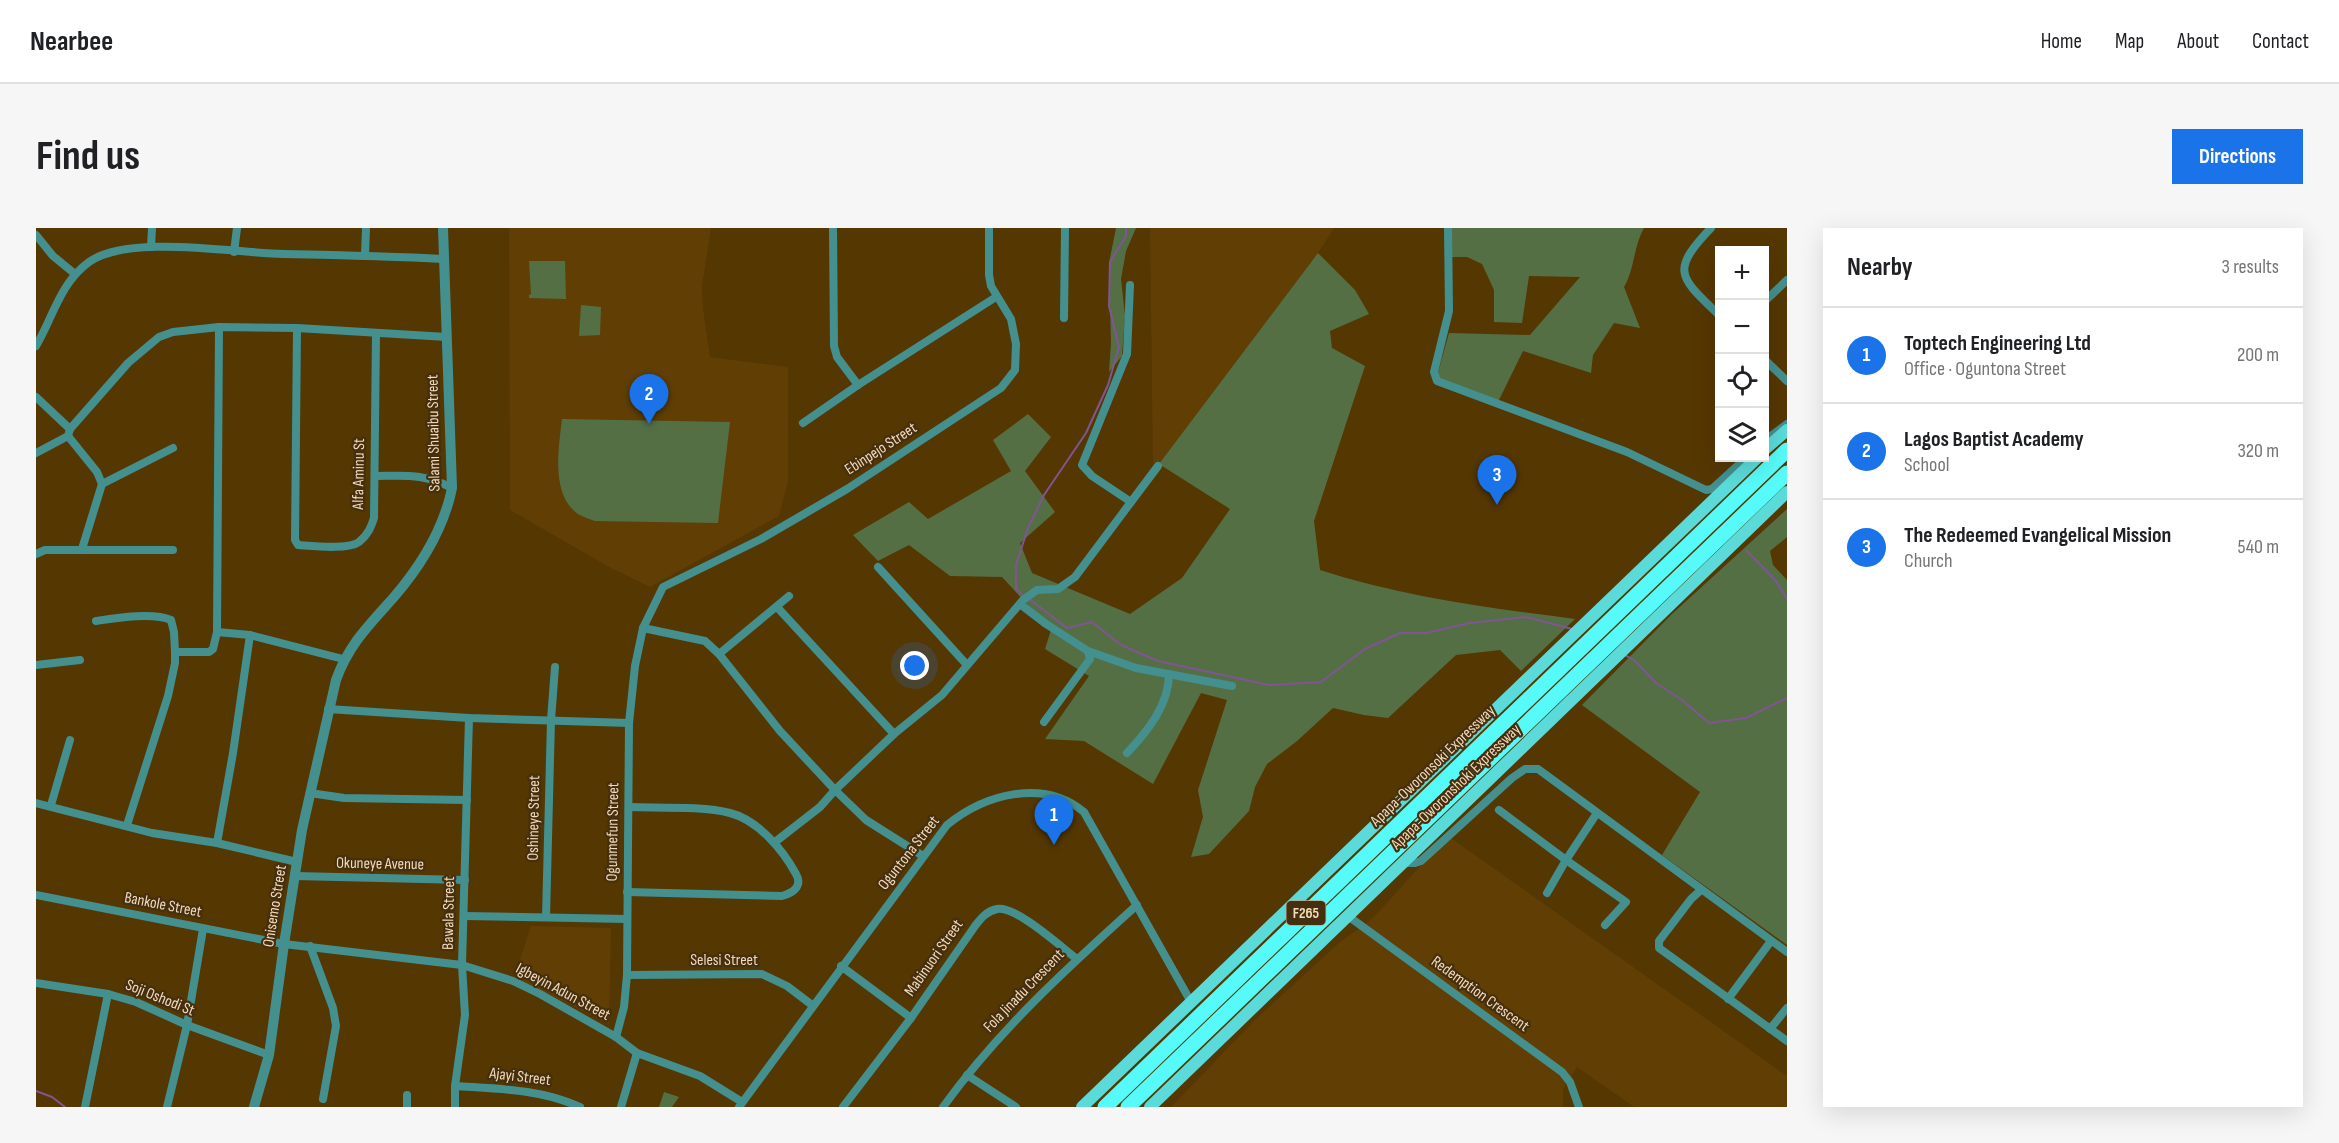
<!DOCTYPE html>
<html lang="en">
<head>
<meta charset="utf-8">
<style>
  :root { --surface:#fff; --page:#f6f6f6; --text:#202124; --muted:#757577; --line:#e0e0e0; --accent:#1a73e8 }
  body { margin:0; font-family:"Sofia Sans Condensed",sans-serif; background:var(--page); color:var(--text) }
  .controls { position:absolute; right:18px; top:18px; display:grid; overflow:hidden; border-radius:0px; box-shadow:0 6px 24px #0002 }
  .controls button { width:54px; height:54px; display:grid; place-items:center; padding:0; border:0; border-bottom:2px solid var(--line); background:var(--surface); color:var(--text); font:30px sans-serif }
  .you { position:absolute; left:879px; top:438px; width:21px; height:21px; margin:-15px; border:4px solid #fff; border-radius:50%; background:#1a73e8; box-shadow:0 0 0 9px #1a73e833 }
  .badge { display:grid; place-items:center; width:39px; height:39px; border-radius:50%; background:var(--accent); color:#fff; font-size:20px; font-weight:700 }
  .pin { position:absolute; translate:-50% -50px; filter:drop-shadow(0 2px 3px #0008) }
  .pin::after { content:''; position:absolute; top:32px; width:21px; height:18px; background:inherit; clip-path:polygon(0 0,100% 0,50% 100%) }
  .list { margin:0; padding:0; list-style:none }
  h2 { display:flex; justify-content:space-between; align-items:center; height:78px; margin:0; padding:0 24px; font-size:26px }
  h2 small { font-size:20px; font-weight:400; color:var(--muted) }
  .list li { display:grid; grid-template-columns:39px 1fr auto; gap:18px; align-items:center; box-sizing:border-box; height:96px; padding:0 24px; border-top:2px solid var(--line) }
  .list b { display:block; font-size:22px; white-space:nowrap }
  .list p { margin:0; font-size:20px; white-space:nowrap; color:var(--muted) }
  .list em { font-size:20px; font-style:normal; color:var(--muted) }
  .icon { flex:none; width:33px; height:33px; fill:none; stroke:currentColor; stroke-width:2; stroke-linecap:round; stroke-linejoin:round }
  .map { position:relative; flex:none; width:1751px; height:879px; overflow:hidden; border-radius:0px }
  header { display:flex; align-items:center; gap:36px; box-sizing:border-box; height:84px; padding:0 30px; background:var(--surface); border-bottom:2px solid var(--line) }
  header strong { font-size:28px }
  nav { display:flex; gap:33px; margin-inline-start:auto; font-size:21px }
  .intro { display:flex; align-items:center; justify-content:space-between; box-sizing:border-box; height:144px; padding:0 36px }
  h1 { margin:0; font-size:42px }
  .button { padding:15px 27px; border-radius:0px; background:var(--accent); color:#fff; font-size:21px; font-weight:700 }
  main { display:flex; gap:36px; padding:0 36px }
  aside { flex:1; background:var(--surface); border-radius:0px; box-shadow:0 6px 24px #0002 }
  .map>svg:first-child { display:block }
  .built { fill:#613f04 }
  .green { fill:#556f45 }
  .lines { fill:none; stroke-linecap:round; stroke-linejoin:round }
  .stream { stroke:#7f5594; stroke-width:2 }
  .minor { stroke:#44908f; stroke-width:8 }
  .tertiary { stroke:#44908f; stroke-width:10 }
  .primary { stroke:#5adbd9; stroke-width:12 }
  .motorway { stroke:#56faf8; stroke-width:15 }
  .labels { text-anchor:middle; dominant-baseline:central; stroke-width:4.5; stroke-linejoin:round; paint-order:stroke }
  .shield { fill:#452f0e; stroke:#bea788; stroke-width:1.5 }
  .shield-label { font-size:15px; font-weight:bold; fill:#f2dabc }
  .street-label { font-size:16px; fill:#f2dabc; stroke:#452f0e }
</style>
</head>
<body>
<header>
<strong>Nearbee</strong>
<nav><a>Home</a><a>Map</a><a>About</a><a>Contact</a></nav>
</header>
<div class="intro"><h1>Find us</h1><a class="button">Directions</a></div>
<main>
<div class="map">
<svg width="1751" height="879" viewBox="0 0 1751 879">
  <rect width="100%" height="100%" fill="#553702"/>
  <g class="built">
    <path d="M473 0H675L666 58 667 81 674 129 752 139V253L743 288 614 359 575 340 474 282Z"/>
    <path d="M1114 0H1298L1282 25 1123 236 1117 235Z"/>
    <path d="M1412 608 1751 848V879H1598L1541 839 1527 861V879H1135L1221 790 1304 714 1336 691Z"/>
    <path d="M495 698 575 700 573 796 483 751 482 738Z"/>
  </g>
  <g class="green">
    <path d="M1080 0H1100L1090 23 1085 51 1089 88 1086 128 1073 144 1075 115 1073 35Z"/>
    <path d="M1414 0H1608C1597 20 1599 40 1588 59L1604 100 1578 95 1557 127 1555 145 1487 123 1461 176 1400 152 1413 105 1494 107 1544 49 1493 48 1486 95 1458 94V62L1446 36 1431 29H1415Z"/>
    <path d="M1282 25 1319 62 1333 86 1294 103 1296 120 1329 138 1278 293 1284 342C1367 369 1453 380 1539 391L1485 443 1464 422 1420 427 1352 490 1328 487 1297 480 1261 513 1231 536 1219 559 1213 583 1173 626 1155 629 1167 589 1162 562 1191 472 1165 465 1117 556 1048 513 1009 511 1053 448 1009 421 1015 402 966 349 914 348 873 317 842 333 817 307 873 274 892 291 975 243 957 212 992 186 1015 209 989 243 1019 284 984 315 996 345 1094 386 1146 350 1194 281 1123 236Z"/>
    <path d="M493 33H529L530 71 493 70V67L495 66Z"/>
    <path d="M545 77 565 79 564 107 543 108Z"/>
    <path d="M526 191 694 194 682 295 559 293C554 291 547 289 542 286 514 266 523 219 526 191Z"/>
    <path d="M1751 281V309L1734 323 1737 337 1751 352V717L1626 627 1664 564 1546 477 1636 386Z"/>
    <path d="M628 864 643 869 636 879H623Z"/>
  </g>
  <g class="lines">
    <g class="stream">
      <path d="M1710 322 1740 353 1751 371"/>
      <path d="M988 368 980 361V337L992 300 1008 267 1050 205 1072 157 1083 119 1073 78 1074 34 1090 8V0"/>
      <path d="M993 371 1031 400 1056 394 1085 417 1122 433 1233 457 1285 454 1329 421 1364 405H1391L1433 395 1490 389 1536 401"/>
      <path d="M1589 427 1599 433 1620 455 1646 472 1673 495 1710 490 1751 470"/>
      <path d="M0 863 16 869 29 879"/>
    </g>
    <g class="minor">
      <path d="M797 0 798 118 801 129 822 157"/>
      <path d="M1412 0 1413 83 1398 144 1401 153 1591 224 1670 262 1676 261 1710 230"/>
      <path d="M1675 0C1633 44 1644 49 1684 88"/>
      <path d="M0 7 17 28 39 46"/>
      <path d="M115 19 116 0"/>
      <path d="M198 24 201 0"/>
      <path d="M329 27 330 0"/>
      <path d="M1728 74 1751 52"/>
      <path d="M1028 90 1029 0"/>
      <path d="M261 100 259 312 262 317C277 318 312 322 323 314 332 307 335 299 338 290L340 106"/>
      <path d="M0 118C17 89 24 55 53 34 93 6 199 25 247 26 301 27 354 28 407 31"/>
      <path d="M1728 131 1751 153"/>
      <path d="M0 169 34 201"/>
      <path d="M767 195 822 157 960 69"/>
      <path d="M32 208 61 244 66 256 46 321"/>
      <path d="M1728 213 1751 196"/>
      <path d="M0 225 32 208 34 201 92 135 123 109 137 104 183 99 261 100 411 109"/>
      <path d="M339 248C370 248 387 245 416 260"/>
      <path d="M66 256 137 220"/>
      <path d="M1095 274 1122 238"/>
      <path d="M0 326 9 322H137"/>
      <path d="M842 339 931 437"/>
      <path d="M984 376 1010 396 1052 423 1054 431 1008 494"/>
      <path d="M741 379 858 506"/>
      <path d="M60 393C80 390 117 384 135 392L138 404 139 424"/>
      <path d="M607 400 669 413 683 426 744 503 799 562 830 592 887 628"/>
      <path d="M181 404 214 407"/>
      <path d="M1052 423 1100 440 1196 458"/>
      <path d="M683 426 753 368"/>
      <path d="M0 437 44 432"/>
      <path d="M292 481 433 490 593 495"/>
      <path d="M1091 525C1111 504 1133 477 1133 446"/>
      <path d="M274 565 308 570 431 572"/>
      <path d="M0 575 116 605 181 615 261 634"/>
      <path d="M15 577 34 512"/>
      <path d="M1463 582 1530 632 1511 665"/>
      <path d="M1561 585 1530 632 1590 674 1569 697"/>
      <path d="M91 597 132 468 139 435V424H173L177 421 181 404 183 99"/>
      <path d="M739 614 784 579 799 562 858 506 906 467 987 372 1001 362 1022 361 1039 349 1095 274 1056 248 1046 237 1091 126 1094 57"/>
      <path d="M181 615 197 525 214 407 307 431"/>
      <path d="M1367 635H1379L1385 633 1476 550 1489 541H1502L1751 724"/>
      <path d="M259 648 429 652"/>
      <path d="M1665 662 1655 671 1623 713V720L1751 813"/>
      <path d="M591 664 746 668C757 665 767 658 760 646 747 622 722 592 694 585 668 578 622 580 593 579"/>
      <path d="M0 667 248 716 426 737 477 753 504 766 580 809 601 825 664 848 706 874"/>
      <path d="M429 688 591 691"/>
      <path d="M1312 688 1526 844 1534 854 1543 879"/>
      <path d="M510 689 515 492 519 439"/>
      <path d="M274 718 297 780 300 798 287 871"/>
      <path d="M805 738 875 790"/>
      <path d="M591 747 726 746 751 758 776 777"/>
      <path d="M0 755 72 766 100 774 151 797 233 827"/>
      <path d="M1692 771 1735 713"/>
      <path d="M1734 801 1751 780"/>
      <path d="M580 809 588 779 591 747 593 495 599 438 607 400 627 359 725 311 811 261 965 160 979 142 980 116 975 91 955 58 953 47V0"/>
      <path d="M931 847 980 879"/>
      <path d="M419 858C463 861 504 861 544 879"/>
      <path d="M49 879 72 766"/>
      <path d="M131 879 151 797 167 701"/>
      <path d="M371 879V867"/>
      <path d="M419 879V858L429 787 426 737 433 490"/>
      <path d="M585 879 601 825"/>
      <path d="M703 879 911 597C949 566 1008 550 1048 584L1155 774"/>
      <path d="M807 879 875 790 939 698C945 690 951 683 961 681 979 677 1025 719 1041 731"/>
      <path d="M907 879C962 803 1031 740 1101 677"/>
    </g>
    <path class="tertiary" d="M218 879 233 827 248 716 266 602 300 452C313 416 333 397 358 369 383 340 404 307 414 269L416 260 407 0"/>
    <g class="primary">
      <path d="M1728 222 1751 202"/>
      <path d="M1046 879 1721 230"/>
      <path d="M1114 879 1751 264"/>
    </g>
    <g class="motorway">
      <path d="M1069 879 1751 222"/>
      <path d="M1092 879 1751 245"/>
    </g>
  </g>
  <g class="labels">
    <rect class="shield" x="1250.5" y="673" width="39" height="24" rx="4.5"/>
    <g class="shield-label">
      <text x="1270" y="685">F265</text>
    </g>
    <g class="street-label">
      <text transform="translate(398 205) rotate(-91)">Salami Shuaibu Street</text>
      <text transform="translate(845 221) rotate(-33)">Ebinpejo Street</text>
      <text transform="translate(323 246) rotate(-89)">Alfa Aminu St</text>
      <text transform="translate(1397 538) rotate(-44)">Apapa-Oworonsoki Expressway</text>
      <text transform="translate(1420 559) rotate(-44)">Apapa-Oworonshoki Expressway</text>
      <text transform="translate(498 590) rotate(-89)">Oshineye Street</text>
      <text transform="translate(577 604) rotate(-89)">Ogunmefun Street</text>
      <text transform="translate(873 625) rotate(-52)">Oguntona Street</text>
      <text transform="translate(344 636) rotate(1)">Okuneye Avenue</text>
      <text transform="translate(127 677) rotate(11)">Bankole Street</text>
      <text transform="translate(239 678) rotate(-81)">Onisemo Street</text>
      <text transform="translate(413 685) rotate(-89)">Bawala Street</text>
      <text transform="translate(898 730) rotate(-55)">Mabinuori Street</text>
      <text x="688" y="732">Selesi Street</text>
      <text transform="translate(988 763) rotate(-46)">Fola Jinadu Crescent</text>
      <text transform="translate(527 764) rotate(28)">Igbeyin Adun Street</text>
      <text transform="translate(1444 766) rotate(36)">Redemption Crescent</text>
      <text transform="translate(124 770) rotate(22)">Soji Oshodi St</text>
      <text transform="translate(484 849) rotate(7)">Ajayi Street</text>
    </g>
  </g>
</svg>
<div class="controls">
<button>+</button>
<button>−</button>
<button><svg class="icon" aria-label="locate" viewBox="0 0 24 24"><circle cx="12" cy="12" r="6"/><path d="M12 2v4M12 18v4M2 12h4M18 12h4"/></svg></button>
<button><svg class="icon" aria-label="layers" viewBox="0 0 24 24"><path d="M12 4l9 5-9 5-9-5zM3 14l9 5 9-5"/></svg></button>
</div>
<div class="you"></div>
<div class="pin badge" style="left:1018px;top:617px">1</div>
<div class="pin badge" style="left:613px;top:196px">2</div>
<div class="pin badge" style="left:1461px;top:277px">3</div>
</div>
<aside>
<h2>Nearby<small>3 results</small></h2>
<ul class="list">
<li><span class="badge">1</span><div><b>Toptech Engineering Ltd</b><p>Office · Oguntona Street</p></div><em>200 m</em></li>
<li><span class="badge">2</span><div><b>Lagos Baptist Academy</b><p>School</p></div><em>320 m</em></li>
<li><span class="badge">3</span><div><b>The Redeemed Evangelical Mission</b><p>Church</p></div><em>540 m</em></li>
</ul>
</aside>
</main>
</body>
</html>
